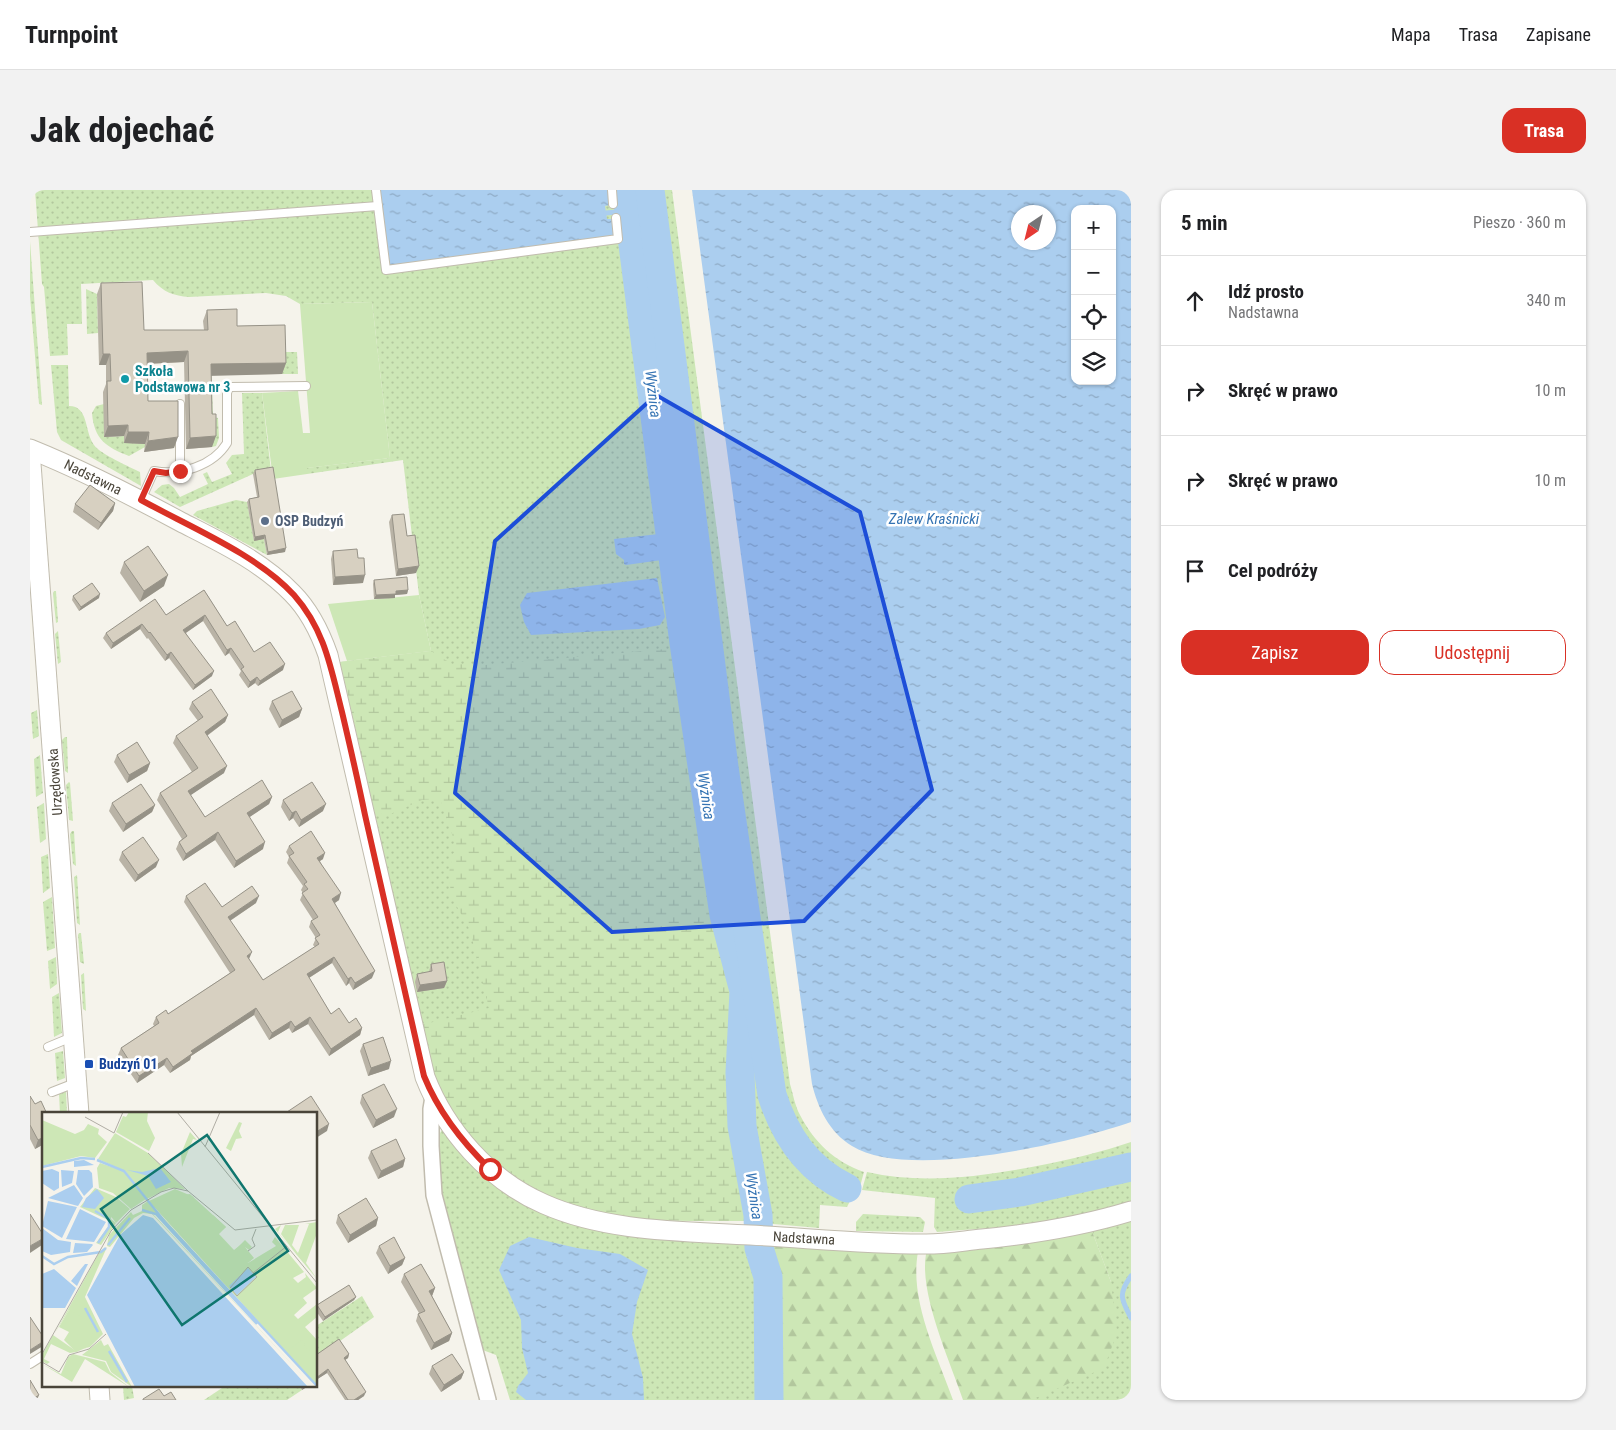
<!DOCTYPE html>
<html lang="pl">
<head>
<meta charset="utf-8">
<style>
  :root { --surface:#fff; --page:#f2f2f2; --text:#202124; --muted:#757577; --line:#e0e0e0; --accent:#d93025 }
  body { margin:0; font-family:"Roboto Condensed",sans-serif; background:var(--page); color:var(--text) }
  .controls { position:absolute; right:15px; top:15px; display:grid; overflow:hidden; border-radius:10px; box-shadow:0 1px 4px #0004 }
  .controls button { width:45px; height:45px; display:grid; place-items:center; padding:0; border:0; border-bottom:1px solid var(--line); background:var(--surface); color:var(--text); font:25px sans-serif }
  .compass { position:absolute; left:981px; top:15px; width:45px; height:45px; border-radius:50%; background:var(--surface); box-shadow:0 1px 4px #0004; rotate:215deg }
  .stop { position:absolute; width:15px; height:15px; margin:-11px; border:4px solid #d93025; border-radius:50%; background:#fff }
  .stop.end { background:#d93025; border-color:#fff; box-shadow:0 1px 5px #0008 }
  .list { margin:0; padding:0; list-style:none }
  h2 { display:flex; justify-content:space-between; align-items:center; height:65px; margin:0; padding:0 20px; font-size:21px }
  h2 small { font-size:16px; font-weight:400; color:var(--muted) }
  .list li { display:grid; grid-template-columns:32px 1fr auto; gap:15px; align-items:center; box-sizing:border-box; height:90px; padding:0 20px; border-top:1px solid var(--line) }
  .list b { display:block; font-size:19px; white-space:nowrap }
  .list p { margin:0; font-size:16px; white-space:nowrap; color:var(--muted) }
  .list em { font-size:16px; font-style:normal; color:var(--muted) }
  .actions { display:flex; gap:10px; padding:15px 20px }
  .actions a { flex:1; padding:11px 0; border:1px solid var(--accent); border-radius:15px; text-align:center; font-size:18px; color:var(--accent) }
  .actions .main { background:var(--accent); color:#fff }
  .icon { flex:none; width:28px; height:28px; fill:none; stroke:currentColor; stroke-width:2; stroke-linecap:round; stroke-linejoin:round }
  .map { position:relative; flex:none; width:1101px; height:1210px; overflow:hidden; border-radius:15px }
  header { display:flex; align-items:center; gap:30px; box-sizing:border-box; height:70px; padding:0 25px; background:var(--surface); border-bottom:1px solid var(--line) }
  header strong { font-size:24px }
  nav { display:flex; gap:28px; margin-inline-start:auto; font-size:18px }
  .intro { display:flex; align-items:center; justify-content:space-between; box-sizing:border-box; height:120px; padding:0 30px }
  h1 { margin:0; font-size:35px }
  .button { padding:12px 22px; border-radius:15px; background:var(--accent); color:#fff; font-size:18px; font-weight:700 }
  main { display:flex; gap:30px; padding:0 30px }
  aside { flex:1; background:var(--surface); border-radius:15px; box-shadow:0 1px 4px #0004 }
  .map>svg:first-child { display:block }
  .grass { fill:url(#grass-dots) }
  .forest { fill:url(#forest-firs) }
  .wetland { fill:url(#wetland-marsh) }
  .garden { fill:#cde7b6 }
  .water { fill:url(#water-ripples); fill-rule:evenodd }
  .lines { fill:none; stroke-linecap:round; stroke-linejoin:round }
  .stream { stroke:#abceef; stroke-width:5 }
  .river { stroke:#abceef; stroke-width:29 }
  .service-casing { stroke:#c1bcae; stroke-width:10 }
  .minor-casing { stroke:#c1bcae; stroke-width:18 }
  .tertiary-casing { stroke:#c1bcae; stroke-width:21 }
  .service { stroke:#fff; stroke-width:8 }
  .minor { stroke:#fff; stroke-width:15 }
  .tertiary { stroke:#fff; stroke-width:19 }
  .wall { fill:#b9b3a6 }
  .shaded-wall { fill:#969287 }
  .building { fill:#d7d0c1; stroke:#969287 }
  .route { stroke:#d93025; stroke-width:6 }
  .marked { fill:#1d4ed8; fill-opacity:0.2; stroke:#1d4ed8; stroke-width:4; stroke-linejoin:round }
  .culture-dot { fill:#0f9aa8; stroke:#fff; stroke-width:2 }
  .service-dot { fill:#5c6f8a; stroke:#fff; stroke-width:2 }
  .transit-dot { fill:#1a4fb4; stroke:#fff; stroke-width:2 }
  .labels { text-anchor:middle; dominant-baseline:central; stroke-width:5; stroke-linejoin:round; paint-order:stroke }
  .culture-label { font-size:14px; font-weight:bold; fill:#0d838f; stroke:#fff; text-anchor:start }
  .street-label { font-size:14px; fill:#494439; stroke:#fff }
  .service-label { font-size:14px; font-weight:bold; fill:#4e5e75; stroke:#fff; text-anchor:start }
  .transit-label { font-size:14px; font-weight:bold; fill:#164399; stroke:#fff; text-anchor:start }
  .water-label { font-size:15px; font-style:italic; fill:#3473b3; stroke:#fff }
  .inset-river { fill:none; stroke:#abceef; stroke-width:2.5 }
  .inset-road { fill:none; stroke:#b0ada4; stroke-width:1 }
  .view { fill:#0f766e; fill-opacity:0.15; stroke:#0f766e; stroke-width:2.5 }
  .inset-edge { fill:none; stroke:#494439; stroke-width:2.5 }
</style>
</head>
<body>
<header>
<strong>Turnpoint</strong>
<nav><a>Mapa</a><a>Trasa</a><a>Zapisane</a></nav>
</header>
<div class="intro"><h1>Jak dojechać</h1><a class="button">Trasa</a></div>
<main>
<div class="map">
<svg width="1101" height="1210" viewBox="0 0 1101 1210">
  <defs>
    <pattern id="grass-dots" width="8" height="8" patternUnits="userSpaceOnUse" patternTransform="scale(1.25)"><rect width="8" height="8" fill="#cde7b6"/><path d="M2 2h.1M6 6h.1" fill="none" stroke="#b2c79d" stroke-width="1.8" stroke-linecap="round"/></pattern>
    <pattern id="forest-firs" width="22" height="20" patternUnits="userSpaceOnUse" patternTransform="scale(1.25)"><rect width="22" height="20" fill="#cde7b6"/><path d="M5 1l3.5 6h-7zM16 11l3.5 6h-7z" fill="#b2c79d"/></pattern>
    <pattern id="wetland-marsh" width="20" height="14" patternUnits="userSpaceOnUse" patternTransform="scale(1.25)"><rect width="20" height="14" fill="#cde7b6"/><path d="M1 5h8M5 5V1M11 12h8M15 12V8" fill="none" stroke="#b2c79d"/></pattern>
    <pattern id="water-ripples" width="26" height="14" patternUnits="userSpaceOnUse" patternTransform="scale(1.25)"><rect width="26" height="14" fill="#abceef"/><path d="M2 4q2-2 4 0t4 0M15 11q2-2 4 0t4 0" fill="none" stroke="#8da9c3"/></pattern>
  </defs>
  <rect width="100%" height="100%" fill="#f5f3eb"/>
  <g class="grass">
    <path d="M5 0H596L617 207 648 458 688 730 708 799 704 889 706 940 723 1031H698L401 881 327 542 310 472 401 461 389 405 373 270 277 284 276 278 360 268 342 112 270 114 256 106 236 103 159 107C144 106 133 102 123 90L51 94 52 134H37L38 165 20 166 14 97 12 94Z"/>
    <path d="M629 0H642L760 894C763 904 765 916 770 925 784 952 805 972 834 982L829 1000 821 999 819 1013 817 1017 790 1015 789 1038 731 1033V1020L716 937 715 878 717 800 696 721 652 409 669 410 738 905C751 947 772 979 813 999L817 998V996C776 972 760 950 746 904Z"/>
    <path d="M0 51 12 215 9 214 0 106Z"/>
    <path d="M56 99 67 104 68 143 57 144Z"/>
    <path d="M251 162H267L268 184H252Z"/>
    <path d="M181 172 183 227 188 228 189 248 186 256 182 257Z"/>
    <path d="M21 175H38L39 216C59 216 54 241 64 255 70 264 100 277 110 282L111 296 31 250 27 242Z"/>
    <path d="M212 203H232L241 281 223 284 150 317 124 302 132 295 139 294 144 298 150 307 178 294 173 284 177 282 182 292 202 284 196 273 202 265 214 264Z"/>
    <path d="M74 214V247L94 246 115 254V257L99 266C76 257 64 249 62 223L66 216Z"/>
    <path d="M206 310 217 312 224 350 234 349 237 365 163 325 167 321Z"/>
    <path d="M24 401H26L28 432 26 433 23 404Z"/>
    <path d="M28 441 31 472 28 474 25 444Z"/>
    <path d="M7 520 9 546 3 549 1 523Z"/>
    <path d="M35 547H37L38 583 35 581 32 550Z"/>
    <path d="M10 565 13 603 6 607 4 569Z"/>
    <path d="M39 592 40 593 43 631 39 630 36 595Z"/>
    <path d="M14 613 16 649 10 653 7 617Z"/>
    <path d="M42 641H44L46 676 43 674 40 644Z"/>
    <path d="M18 664 20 698 13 703 11 667Z"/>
    <path d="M47 685 50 735 47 733 44 687Z"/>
    <path d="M22 707 25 758 17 761 13 712Z"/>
    <path d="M49 743H51L54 774 50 772 48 745Z"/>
    <path d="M26 767 27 794 20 799 18 771Z"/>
    <path d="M54 783 56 821 53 819 51 785Z"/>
    <path d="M29 803 32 843 24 847 22 807Z"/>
    <path d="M33 861 35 888 27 891 25 863Z"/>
    <path d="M36 901 37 924H30L29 903Z"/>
    <path d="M413 938 427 957 613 1045 659 1052 725 1055 735 1086 740 1210H480L466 1165 450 1159 411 1007 409 945Z"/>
    <path d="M1101 952V975L989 1000 939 1007 940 1010 992 1004 1101 980V1013L1064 1024 998 1035 907 1042 904 1037 905 1008 832 1000 837 982C894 995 955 986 1012 975 1042 969 1072 962 1101 952Z"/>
    <path d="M833 1024 890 1027 895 1032 893 1042 826 1041V1032Z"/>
    <path d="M1101 1030V1210H996L1081 1092 1062 1041Z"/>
    <path d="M332 1106 344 1127 286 1168V1136Z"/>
    <path d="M93 1196H102L104 1208 94 1210Z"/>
    <path d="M195 1196H269L272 1200 257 1210H174Z"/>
  </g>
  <g class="forest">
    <path d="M1062 1041 1081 1092 1087 1143 1074 1178 1008 1207 997 1210H933C920 1171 889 1104 896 1064L900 1062 996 1054Z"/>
    <path d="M735 1056 888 1062C879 1110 907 1165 923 1210H746L744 1087Z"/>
  </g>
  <path class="wetland" d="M648 458 688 730 708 799 704 889 706 940 723 1031C644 1030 557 1038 488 991 474 981 461 968 449 955 438 944 415 918 409 904 401 884 396 856 391 835L459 818 440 740 421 706 419 683 425 653 410 609 392 610 356 626 344 620 310 472 401 461 422 474 455 475Z"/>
  <g class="garden">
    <path d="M342 112 360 268 277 278V284L243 289 232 203 268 201 273 243H280L270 114Z"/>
    <path d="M389 405 401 461 317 471 298 414Z"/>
  </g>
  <g class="water">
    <path d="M349 0H578L580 15 575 16 577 29H582L585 45 360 76Z"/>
    <path d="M662 0H1101V932C1041 953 877 991 822 956 799 942 788 918 782 894ZM1045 19H1082V191H1045ZM988 22H1018V52H988Z"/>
    <path d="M629 344 632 370 596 375 594 374V370L586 364 584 349Z"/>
    <path d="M627 388 635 427 630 435 609 439 501 445 494 432 490 415 497 403Z"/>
    <path d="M499 1047 547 1058 590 1064 618 1080 607 1112 602 1144 613 1188 614 1210H496L486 1202 488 1196 498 1183 492 1158 491 1130 469 1080 480 1056Z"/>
  </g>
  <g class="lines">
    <g class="stream">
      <path d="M576 23 599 21"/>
      <path d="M1101 1086C1088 1104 1091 1109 1101 1128"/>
    </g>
    <g class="river">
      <path d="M596 0 654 453 694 725 714 801 710 883 712 936 728 1025 729 1058 738 1087 739 1210"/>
      <path d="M620 0 694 577 742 905C755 946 777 979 817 998"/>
      <path d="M939 1009 990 1002 1101 977"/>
    </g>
    <g class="service-casing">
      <g id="service">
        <path d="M346 0 356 80 588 49 586 28"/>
        <path d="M582 0 583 14"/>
        <path d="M0 42 348 16"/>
        <path d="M150 281V214"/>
        <path d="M111 310 124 281C150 286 183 276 197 253V203L199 197 276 196"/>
        <path d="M18 857 42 847"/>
        <path d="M22 902 45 893"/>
        <path d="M0 1174 14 1165"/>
      </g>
    </g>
    <g class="minor-casing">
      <path id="minor" d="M403 907 401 919V956L404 1005 458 1210"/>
    </g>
    <g class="tertiary-casing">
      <g id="tertiary">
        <path d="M0 259C52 280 101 305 151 332 190 352 231 371 262 403 280 421 290 442 298 465L395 887C416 941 459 990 514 1014 577 1042 652 1041 720 1045 777 1048 834 1054 891 1054 911 1055 932 1051 952 1049 1003 1044 1052 1036 1101 1021"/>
        <path d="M0 260 49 924"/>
        <path d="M69 1196 70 1210"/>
      </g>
    </g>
    <use href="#service" class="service"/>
    <use href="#minor" class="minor"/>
    <use href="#tertiary" class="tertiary"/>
  </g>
  <g class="wall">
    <path d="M71 93 114 140H174L173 131 177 120 207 136 256 173 252 184 181 185 182 257 156 259 154 172 117 174 118 211 144 258 114 262 115 254 94 253V246L74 247 73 202 76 194V175H69L67 104Z"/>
    <path d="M225 280 255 362 237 365 234 349 224 351 217 312 219 309 227 307 223 284Z"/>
    <path d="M85 313 83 321 68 340 43 322 45 314Z"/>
    <path d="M362 325 377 346 386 383 366 386 359 332Z"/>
    <path d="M303 361 328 368 333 393 303 395 301 369Z"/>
    <path d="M94 372 134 396 110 412 90 383Z"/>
    <path d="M344 390 378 400 377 404 365 405V408L344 409 343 394Z"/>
    <path d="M174 400 197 436 224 462 253 480 228 496 225 493 218 498 209 485 211 481 199 463 195 466 173 431 156 443 182 486 163 500 139 468 135 471 118 448 117 449 110 439 81 459 73 448 76 443 136 425Z"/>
    <path d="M43 406 69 408 49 421 42 410Z"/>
    <path d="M242 511 272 519 269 527 249 538 239 519Z"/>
    <path d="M162 512 198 525 195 532 177 546 194 583 160 605 175 627 242 607 239 614 219 627 233 659 204 678 185 650 153 671 146 659 149 652 152 649 127 610 130 603 162 582 143 553 146 546 168 531 159 519Z"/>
    <path d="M87 565 120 573 117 581 97 593 84 572Z"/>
    <path d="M253 610 293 621 269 637 263 628 259 631 251 617Z"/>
    <path d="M82 613 125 615 122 622 93 642 79 621Z"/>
    <path d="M259 656 293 669 290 671 309 710 305 713 342 788 323 800 319 793 316 796 302 773 279 788 301 824 319 833 332 838 330 845 299 866 278 834 262 843 259 838 239 850 224 825 161 866 160 870 140 883 134 875 107 893 88 865 91 858 124 836 123 834 126 827 138 824 200 783 154 712 156 706 192 717 226 713 200 731 219 769 233 790 285 757 283 755 286 748 279 737 281 731 283 730 270 710 273 703 271 700 273 696 257 673 259 667 256 662Z"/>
    <path d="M92 662 126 677 105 692 89 670Z"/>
    <path d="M401 774 417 791 414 798 387 802 385 792 387 784 399 782Z"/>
    <path d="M333 854 359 879 338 886 330 861Z"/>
    <path d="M332 905 364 927 343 938 330 913Z"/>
    <path d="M0 906 14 954 5 959 0 949Z"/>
    <path d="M341 961 375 969 373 977 348 989 338 968Z"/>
    <path d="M308 1025 348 1028 346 1036 318 1053 306 1033Z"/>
    <path d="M349 1056 375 1068 372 1075 358 1084 346 1063Z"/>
    <path d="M374 1084 405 1098 402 1106 422 1143 419 1151 401 1160 386 1131 388 1124 389 1123 371 1092Z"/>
    <path d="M326 1107 324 1110 293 1131 286 1121 287 1115Z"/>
    <path d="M319 1164 318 1168 315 1170 334 1206 328 1210H315L297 1183 286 1190V1165Z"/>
    <path d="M402 1176 434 1182 431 1189 411 1202 399 1184Z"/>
    <path d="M269 1196H278L272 1200Z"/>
  </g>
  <g class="shaded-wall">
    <path d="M158 161 154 172 113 174 117 163Z"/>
    <path d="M73 164H80L76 175H69Z"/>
    <path d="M256 173 252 184 177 186 181 174Z"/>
    <path d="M98 235 94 246 74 247 78 236Z"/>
    <path d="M98 242H119L115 254 94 253Z"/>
    <path d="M186 246 182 257 156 259 160 248Z"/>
    <path d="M148 247 144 258 114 262 118 251Z"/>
    <path d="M85 313 83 321 68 340 71 333Z"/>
    <path d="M235 345 234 349 224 351 225 347Z"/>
    <path d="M256 358 255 362 237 365 238 362Z"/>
    <path d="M389 376 386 383 366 386 368 379Z"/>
    <path d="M138 385 134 396 110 412 114 401Z"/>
    <path d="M335 385 333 393 303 395 305 387Z"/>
    <path d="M378 400 377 404 365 405V408L344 409 346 405 366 401Z"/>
    <path d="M70 404 69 408 49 421 51 417Z"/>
    <path d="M175 425 173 431 151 446 153 440Z"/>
    <path d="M112 434 110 439 81 459 83 453Z"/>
    <path d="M201 458 199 463 195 466 197 460Z"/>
    <path d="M141 462 139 468 135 471 137 465Z"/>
    <path d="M255 474 253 480 228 496 230 491Z"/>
    <path d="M184 481 182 486 163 500 165 495Z"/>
    <path d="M227 487 225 493 218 498 220 492Z"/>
    <path d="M272 519 269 527 249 538 252 530Z"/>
    <path d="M198 525 195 532 172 549 175 542Z"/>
    <path d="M120 573 117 581 97 593 99 585Z"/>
    <path d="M197 576 194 583 155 609 158 601Z"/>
    <path d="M242 607 239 614 214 631 217 623Z"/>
    <path d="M296 614 293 621 269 637 271 630Z"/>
    <path d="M125 615 122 622 93 642 96 634Z"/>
    <path d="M266 621 263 628 259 631 262 623Z"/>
    <path d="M188 642 185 650 153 671 156 664Z"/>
    <path d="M235 652 233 659 204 678 206 671Z"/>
    <path d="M295 663 293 669 285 674 287 668Z"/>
    <path d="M129 670 126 677 105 692 108 685Z"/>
    <path d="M311 703 309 710 300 716 302 709Z"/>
    <path d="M229 706 226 713 195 734 198 727Z"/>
    <path d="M222 762 219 769 214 772 217 766Z"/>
    <path d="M304 767 302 773 274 791 277 784Z"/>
    <path d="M345 781 342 788 323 800 325 793Z"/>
    <path d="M321 787 319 793 316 796 318 789Z"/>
    <path d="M417 791 414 798 387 802 390 795Z"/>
    <path d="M226 818 224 825 161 866 160 870 140 883 143 877 161 861Z"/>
    <path d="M280 827 278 834 262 843 265 837Z"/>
    <path d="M261 831 259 838 239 850 242 843Z"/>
    <path d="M332 838 330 845 299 866 301 859Z"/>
    <path d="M137 868 134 875 107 893 109 886Z"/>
    <path d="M361 871 359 879 338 886 341 878Z"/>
    <path d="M367 919 364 927 343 938 346 930Z"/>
    <path d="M299 934 297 941 286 948V942Z"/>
    <path d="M14 947V954L5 959 8 950Z"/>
    <path d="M375 969 373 977 348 989 351 981Z"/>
    <path d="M348 1028 346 1036 318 1053 320 1045Z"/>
    <path d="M14 1048 12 1055 0 1063V1056Z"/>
    <path d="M375 1068 372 1075 358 1084 360 1076Z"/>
    <path d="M405 1098 402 1106 397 1109 399 1101Z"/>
    <path d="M326 1107 324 1110 293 1131 295 1127Z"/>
    <path d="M422 1143 419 1151 401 1160 404 1153Z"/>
    <path d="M14 1151 13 1156 0 1164V1160Z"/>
    <path d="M319 1164 318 1168 312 1172 314 1168Z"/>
    <path d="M298 1179 297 1183 286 1190V1188Z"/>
    <path d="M434 1182 431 1189 411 1202 414 1195Z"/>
    <path d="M274 1196H278L272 1200 273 1197Z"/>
    <path d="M336 1202 334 1206 328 1210H324Z"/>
    <path d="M9 1205 7 1210H1Z"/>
  </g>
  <g class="building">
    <path d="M112 92 114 140H178L177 120 207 119V136L255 135 256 173 181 174 182 224H186V246L160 248 158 161 117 163 118 211H148V247L118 251 119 242H98V235L78 236 77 191H81L80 164H73L71 93Z"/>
    <path d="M243 277 256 358 238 362 235 345 225 347 219 309 229 307 225 280Z"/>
    <path d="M60 295 85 313 71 333 45 314Z"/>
    <path d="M374 324 377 346 385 345 389 376 368 379 362 325Z"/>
    <path d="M118 356 138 385 114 401 94 372Z"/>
    <path d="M327 359 328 368H334L335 385 305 387 303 361Z"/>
    <path d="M377 387 378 400 366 401V404L346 405 344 390Z"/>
    <path d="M62 393 70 404 51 417 43 406Z"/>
    <path d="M174 400 197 436 205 431 224 462 240 452 255 474 230 491 227 487 220 492 211 479 214 477 201 458 197 460 175 425 153 440 184 481 165 495 141 462 137 465 120 442 119 443 112 434 83 453 76 443 125 409 136 425Z"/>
    <path d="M181 499 198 525 175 542 197 576 158 601 175 627 232 590 242 607 217 623 235 652 206 671 188 642 156 664 149 652 157 646 130 603 168 578 146 546 173 527 162 512Z"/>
    <path d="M262 501 272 519 252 530 242 511Z"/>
    <path d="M107 552 120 573 99 585 87 565Z"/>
    <path d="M282 592 296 614 271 630 266 621 262 623 253 610Z"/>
    <path d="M111 594 125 615 96 634 82 613Z"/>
    <path d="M281 641 295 663 287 668 311 703 302 709 345 781 325 793 321 787 318 789 304 767 277 784 301 824 309 818 319 833 326 828 332 838 301 859 280 827 265 837 261 831 242 843 226 818 161 861 163 863 143 877 137 868 109 886 91 858 129 833 126 827 136 820 138 824 205 780 156 706 175 693 192 717 222 696 229 706 198 727 222 762 217 766 233 790 289 754 285 748 290 745 281 731 288 727 272 703 278 699 274 694 277 692 259 666 264 663 259 656Z"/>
    <path d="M113 647 129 670 108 685 92 662Z"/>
    <path d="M414 772 417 791 390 795 387 784 402 781 401 774Z"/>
    <path d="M353 847 361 871 341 878 333 854Z"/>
    <path d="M354 894 367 919 346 930 332 905Z"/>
    <path d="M0 906 5 914 11 911 17 924H14V947L8 950 0 935Z"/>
    <path d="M281 906 299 934 286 942V924H254Z"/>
    <path d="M366 949 375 969 351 981 341 961Z"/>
    <path d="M336 1008 348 1028 320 1045 308 1025Z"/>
    <path d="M0 1024 14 1046V1048L0 1056Z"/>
    <path d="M364 1047 375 1068 360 1076 349 1056Z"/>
    <path d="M391 1074 405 1098 399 1101 422 1143 404 1153 388 1124 395 1121 374 1084Z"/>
    <path d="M319 1095 326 1107 295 1127 287 1115Z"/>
    <path d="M0 1127 14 1148V1151L0 1160Z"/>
    <path d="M309 1149 319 1164 314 1168 336 1202 324 1210H318L298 1179 286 1188V1165Z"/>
    <path d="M422 1164 434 1182 414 1195 402 1176Z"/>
    <path d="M0 1190 9 1205 1 1210H0Z"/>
    <path d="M129 1199 134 1206 141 1202 146 1210H113V1209Z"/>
  </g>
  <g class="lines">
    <path class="route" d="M150 281 136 283 124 281 111 310C158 336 228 365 264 405 295 440 301 479 312 522 320 556 328 591 335 625 355 712 375 799 394 886 409 923 432 952 460 979"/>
  </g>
  <path class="marked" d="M626 205 830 322 902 600 774 731 582 742 425 603 465 351Z"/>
  <circle class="culture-dot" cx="95" cy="189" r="5"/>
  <circle class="service-dot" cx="235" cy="331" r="5"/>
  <rect class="transit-dot" x="54" y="869" width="10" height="10" rx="2.5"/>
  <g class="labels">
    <g class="culture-label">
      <text x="105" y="181">Szkoła<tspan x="105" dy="16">Podstawowa nr 3</tspan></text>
    </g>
    <g class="street-label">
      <text transform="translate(63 287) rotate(26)">Nadstawna</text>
      <text transform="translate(25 592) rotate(-94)">Urzędowska</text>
      <text transform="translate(774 1048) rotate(3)">Nadstawna</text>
    </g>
    <g class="service-label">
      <text x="245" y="331">OSP Budzyń</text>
    </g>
    <g class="transit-label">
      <text x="69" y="874">Budzyń 01</text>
    </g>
    <g class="water-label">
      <text transform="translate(623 204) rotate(83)">Wyżnica</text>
      <text x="904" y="329">Zalew Kraśnicki</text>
      <text transform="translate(676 606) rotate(82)">Wyżnica</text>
      <text transform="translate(724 1006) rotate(82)">Wyżnica</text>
    </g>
  </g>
  <g transform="translate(12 922)">
    <rect width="275" height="275" fill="#f5f3eb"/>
    <path d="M197 10 200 11 197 19 200 26 194 27 189 39 184 36ZM148 20 155 28 151 27 140 55 139 42ZM73 21 106 41 143 77 127 76 105 87 83 59 56 47ZM53 76 74 85 69 107 74 111 59 133 54 131 66 115V108L38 95ZM148 82 184 115 177 122 192 138 201 131 206 151 234 134 230 130 233 125 262 160 251 166 256 171 264 165 263 161 275 176 261 186 265 191 252 203 256 207 275 192V205L263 215 275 228V274L107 89ZM106 89 156 144 154 145 114 102 109 100 271 275 110 102 101 101 92 106 68 135 65 134 67 123 89 100 91 103 100 99V93ZM275 110V121L264 151 275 167 233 117 239 113 236 120 254 142 239 122 243 113H257L250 133 256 141 267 112H263ZM65 135 43 185 61 222 48 235 41 237 46 235 27 198 13 221 57 141ZM11 223 34 239 39 238 34 240 28 241 9 232 2 247 8 250 5 252 0 249V243ZM59 228 62 234 66 232 90 275 69 260 64 249 40 243ZM31 242 63 250 68 260 87 275 43 247 30 270 0 252 19 262 26 245Z" fill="#cde7b6"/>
    <path d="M87 0H106L105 9 113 26 107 39 74 20 81 4 84 5ZM0 8 33 22 42 18 46 12 57 17 56 22 65 30 53 46 39 44 0 54ZM58 51 82 59 104 87 89 97 71 81 57 76 55 56ZM74 85 88 97 74 111 64 98ZM260 228 265 237 272 240 265 247 267 253 273 254 265 262 245 239Z" fill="#cde7b6"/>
    <path d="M133 77 152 85 147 92 161 105 166 108 171 103 184 115 153 139 107 89Z" fill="#cde7b6"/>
    <path d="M27 198 47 209 52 218 46 235 34 240 22 228 27 220 17 215Z" fill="#cde7b6"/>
    <path d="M203 128 210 135 207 138 203 135 212 146 206 151 193 138Z" fill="#cde7b6"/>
    <path d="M42 48 52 53 32 55V49ZM118 56 129 70 114 77 106 64 85 58 100 60ZM10 57 17 60V76L12 79 0 71V59ZM19 58 32 59 30 71 20 75ZM36 58H47L50 61 51 75 42 84 34 72ZM32 73 41 86 36 94 6 86ZM55 77 62 86 53 97 40 95 44 86ZM6 89 35 95 20 126 0 114ZM38 97 64 110 52 130 24 127ZM101 103 111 106 266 275H93L45 183 78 123ZM0 116 16 128 29 130 28 140 9 143 0 139ZM33 131 50 132 51 133 45 140 31 141ZM43 152H46L35 174 29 169ZM206 156 214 165 195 183 187 174ZM12 157 34 176 23 196H0V162Z" fill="#abceef"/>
    <path class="inset-river" d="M55 48 82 59 123 110 275 274M0 55 39 46 53 47M100 98 114 102 215 212M53 99 67 107V115L56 131M66 133 88 106M0 144 12 152 26 145 59 140 64 136M43 196 56 220M67 239 85 270"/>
    <path class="inset-road" d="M135 0 275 171M43 5 72 21 81 0M163 35 178 0M106 41 146 79M206 139 213 134 210 127 214 117M211 161 245 134M188 176 206 155 215 165 195 184 189 177M0 242 69 119 89 98 119 80 132 76 146 79 193 118 275 108M0 250 17 260 27 243 47 237 64 222"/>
    <path class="view" d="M165 23 246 139 140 213 59 97Z"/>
    <rect width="275" height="275" class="inset-edge"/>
  </g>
</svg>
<div class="controls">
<button>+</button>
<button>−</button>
<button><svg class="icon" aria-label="locate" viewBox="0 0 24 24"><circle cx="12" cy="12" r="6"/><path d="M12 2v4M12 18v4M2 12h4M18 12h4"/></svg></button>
<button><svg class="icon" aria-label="layers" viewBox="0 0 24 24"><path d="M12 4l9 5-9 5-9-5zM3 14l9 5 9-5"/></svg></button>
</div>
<svg class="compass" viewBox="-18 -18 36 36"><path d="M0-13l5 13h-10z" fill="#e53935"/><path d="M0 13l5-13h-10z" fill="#757577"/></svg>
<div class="stop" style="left:460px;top:979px"></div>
<div class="stop end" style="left:150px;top:281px"></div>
</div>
<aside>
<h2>5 min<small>Pieszo · 360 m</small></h2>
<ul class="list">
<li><svg class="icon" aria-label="ahead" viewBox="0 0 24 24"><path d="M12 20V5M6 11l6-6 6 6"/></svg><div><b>Idź prosto</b><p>Nadstawna</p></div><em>340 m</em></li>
<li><svg class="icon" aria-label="right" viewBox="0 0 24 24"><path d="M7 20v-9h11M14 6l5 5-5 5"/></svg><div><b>Skręć w prawo</b></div><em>10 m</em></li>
<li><svg class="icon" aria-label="right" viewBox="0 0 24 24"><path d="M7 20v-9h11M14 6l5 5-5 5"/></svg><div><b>Skręć w prawo</b></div><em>10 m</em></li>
<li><svg class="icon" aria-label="arrive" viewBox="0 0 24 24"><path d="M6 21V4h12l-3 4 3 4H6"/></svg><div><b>Cel podróży</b></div></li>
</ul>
<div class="actions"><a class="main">Zapisz</a><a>Udostępnij</a></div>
</aside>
</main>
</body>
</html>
